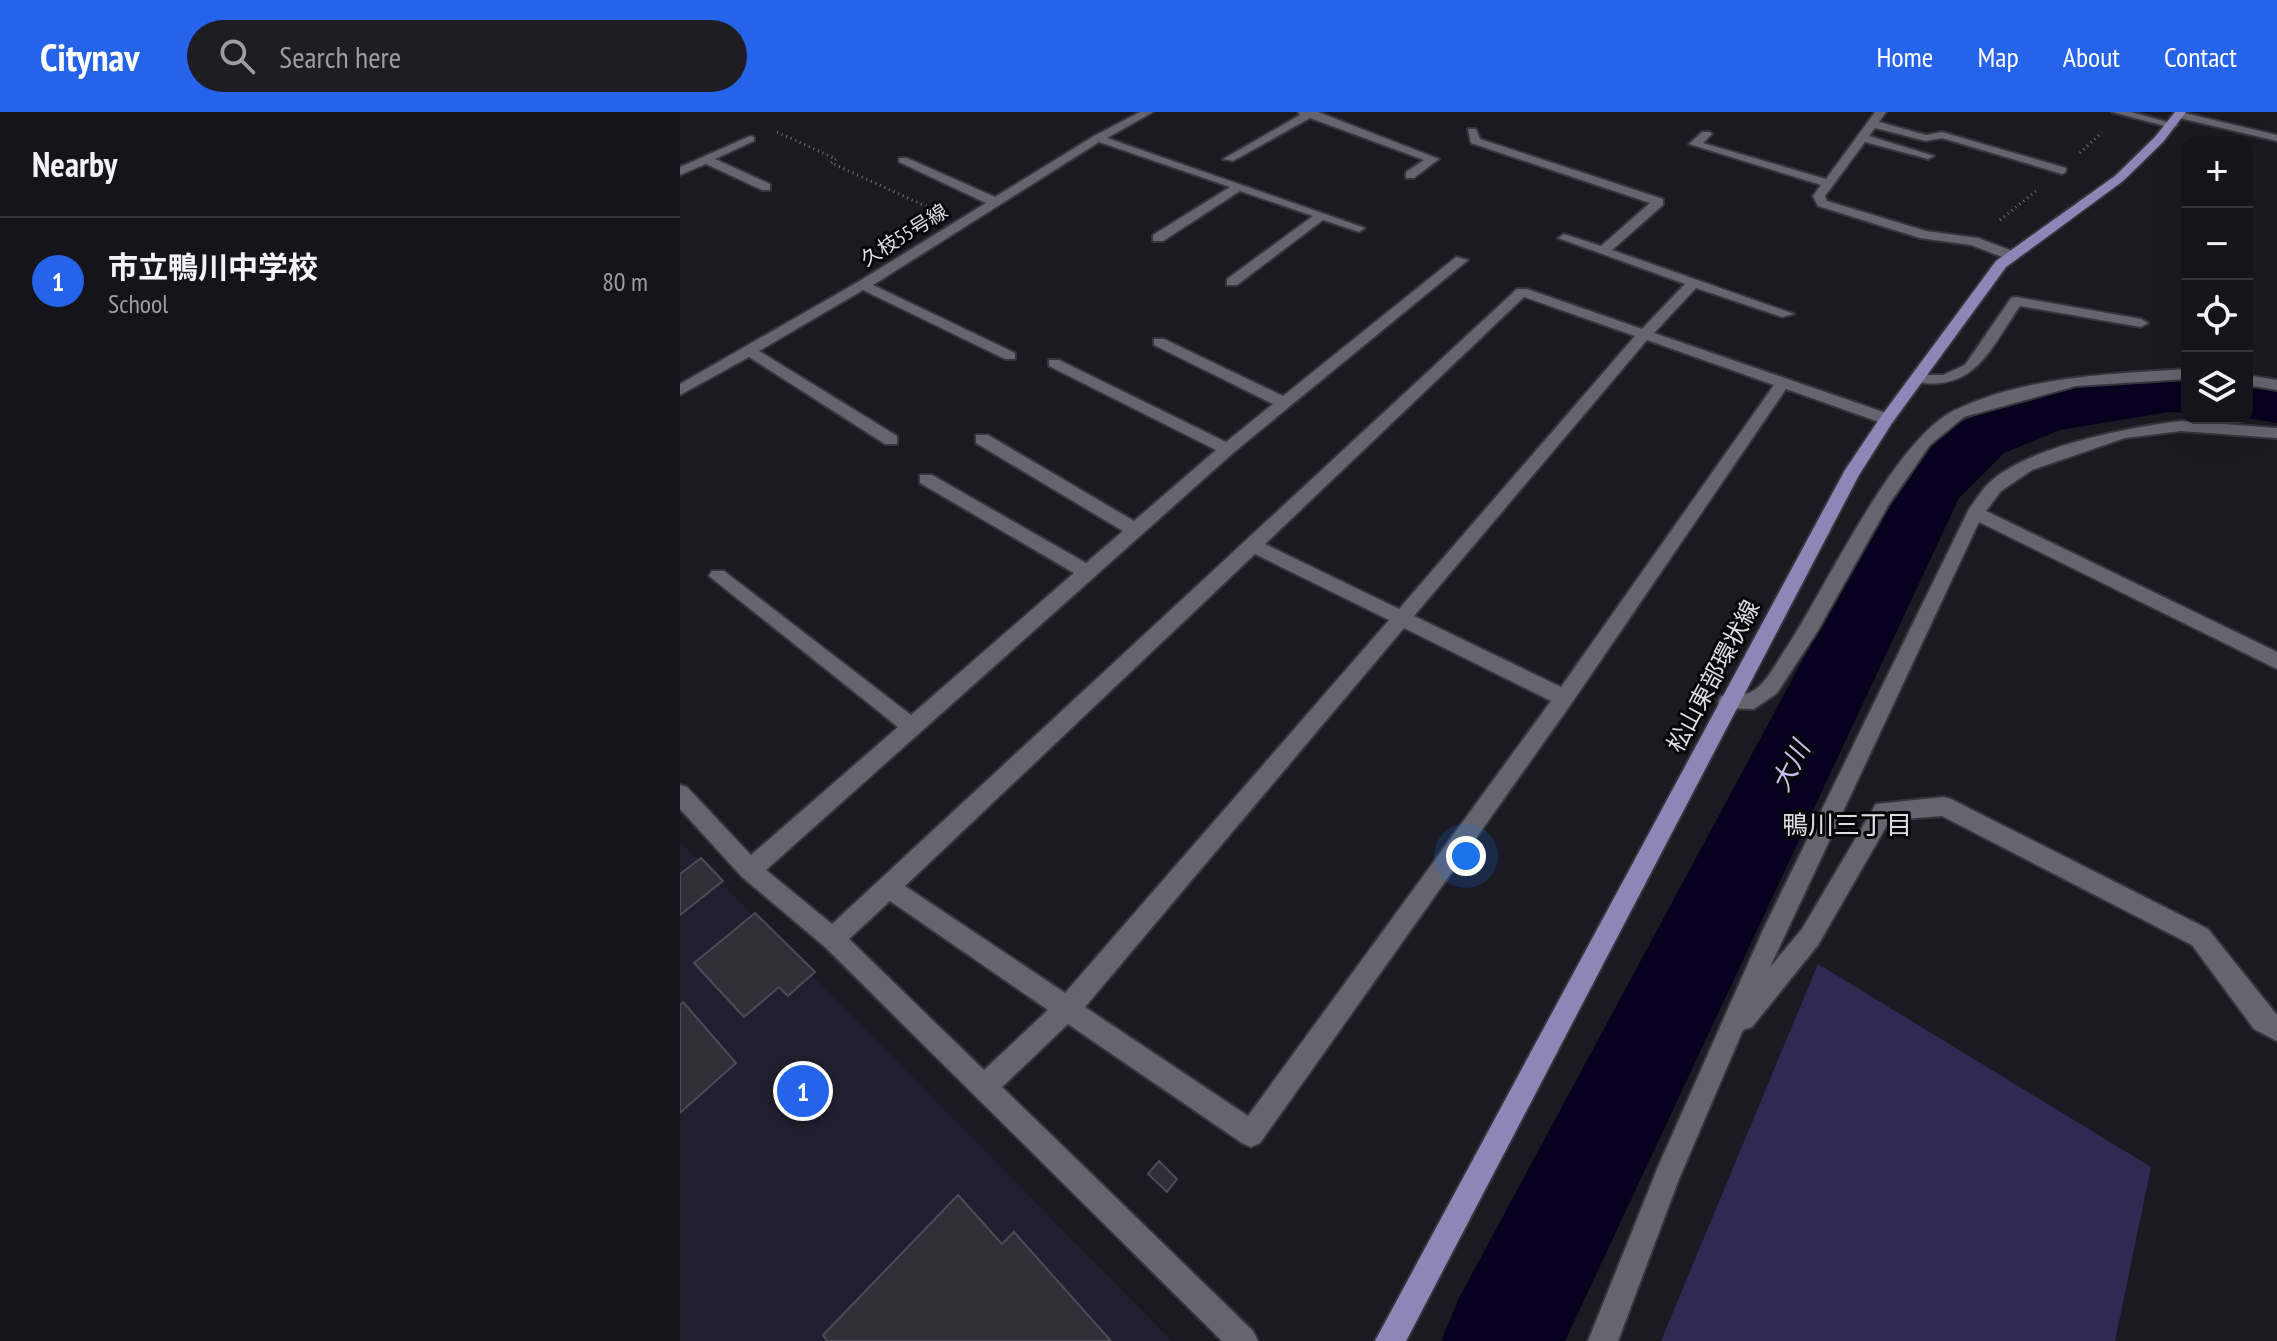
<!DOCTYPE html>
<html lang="en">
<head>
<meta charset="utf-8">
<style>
  :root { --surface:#14141a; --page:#1d1d23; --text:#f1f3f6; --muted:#9d9ea2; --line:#333339; --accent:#2563eb }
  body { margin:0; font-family:"PT Sans Narrow","Noto Sans JP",sans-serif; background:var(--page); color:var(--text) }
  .controls { position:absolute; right:24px; top:24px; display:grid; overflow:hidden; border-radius:16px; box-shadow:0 8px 32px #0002 }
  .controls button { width:72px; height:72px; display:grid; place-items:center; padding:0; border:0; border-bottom:2px solid var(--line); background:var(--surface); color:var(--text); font:40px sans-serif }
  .you { position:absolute; left:786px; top:744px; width:28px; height:28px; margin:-20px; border:6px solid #fff; border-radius:50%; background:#1a73e8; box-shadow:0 0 0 12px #1a73e833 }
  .badge { display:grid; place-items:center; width:52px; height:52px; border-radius:50%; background:var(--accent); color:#fff; font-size:26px; font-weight:700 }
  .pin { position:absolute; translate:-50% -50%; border:4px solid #fff; box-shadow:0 2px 8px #0006 }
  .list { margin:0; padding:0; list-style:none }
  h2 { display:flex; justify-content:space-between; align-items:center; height:104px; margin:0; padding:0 32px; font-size:34px }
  h2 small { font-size:26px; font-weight:400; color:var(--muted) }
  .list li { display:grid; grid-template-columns:52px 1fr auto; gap:24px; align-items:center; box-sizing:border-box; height:128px; padding:0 32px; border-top:2px solid var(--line) }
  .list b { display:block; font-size:30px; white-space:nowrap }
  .list p { margin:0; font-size:26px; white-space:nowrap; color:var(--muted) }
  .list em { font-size:26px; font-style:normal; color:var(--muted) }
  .icon { flex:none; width:44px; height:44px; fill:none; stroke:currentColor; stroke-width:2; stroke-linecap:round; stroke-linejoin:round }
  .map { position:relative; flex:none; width:1597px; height:1229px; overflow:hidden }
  header { display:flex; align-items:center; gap:48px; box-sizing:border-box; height:112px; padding:0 40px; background:var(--accent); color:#fff }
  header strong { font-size:38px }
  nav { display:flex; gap:44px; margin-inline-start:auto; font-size:28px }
  .search { width:560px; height:72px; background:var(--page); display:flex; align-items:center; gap:20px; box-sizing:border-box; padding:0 28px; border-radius:44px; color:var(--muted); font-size:30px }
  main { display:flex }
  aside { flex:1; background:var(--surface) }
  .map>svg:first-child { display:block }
  .built { fill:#211f2d }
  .green { fill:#302953 }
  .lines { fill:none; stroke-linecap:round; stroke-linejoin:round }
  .river { fill:#07001f; fill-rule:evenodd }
  .building { fill:#302f38; stroke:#4c4c56; stroke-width:2 }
  .street-casing { stroke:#36353c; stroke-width:4 }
  .primary-casing { stroke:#36353c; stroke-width:4 }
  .path { stroke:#74737a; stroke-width:3; stroke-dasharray:1 4; stroke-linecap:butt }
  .street { fill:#65646f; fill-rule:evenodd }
  .primary { fill:#8d87b8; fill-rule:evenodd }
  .labels { text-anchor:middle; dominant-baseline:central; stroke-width:6; stroke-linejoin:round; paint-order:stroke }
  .far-street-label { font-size:20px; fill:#dedde4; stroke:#060609 }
  .street-label { font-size:24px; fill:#dedde4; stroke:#060609 }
  .water-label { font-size:26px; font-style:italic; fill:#c6c2ef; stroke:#060609 }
  .neighbourhood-label { font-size:26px; fill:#dedde4; stroke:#060609 }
</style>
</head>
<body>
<header>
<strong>Citynav</strong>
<div class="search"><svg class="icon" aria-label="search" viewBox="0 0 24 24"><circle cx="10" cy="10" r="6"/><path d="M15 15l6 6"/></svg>Search here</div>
<nav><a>Home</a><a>Map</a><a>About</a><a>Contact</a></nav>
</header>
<main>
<aside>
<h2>Nearby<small></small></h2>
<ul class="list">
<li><span class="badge">1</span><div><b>市立鴨川中学校</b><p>School</p></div><em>80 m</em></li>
</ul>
</aside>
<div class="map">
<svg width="1597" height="1229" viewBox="0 0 1597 1229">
  <rect width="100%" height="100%" fill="#1b1a22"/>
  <path class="built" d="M0 729 492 1229H0Z"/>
  <path class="green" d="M1138 852 1471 1055 1435 1229H981Z"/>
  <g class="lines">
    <g class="river">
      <path d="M1489 260 1507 261V301L1489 300 1380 318 1324 341 1279 386 885 1229H761L779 1186 1226 356 1278 311 1343 285Z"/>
      <path d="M1567 266 1597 271V311L1567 306Z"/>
    </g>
  </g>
  <g class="building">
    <path d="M21 746 43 769 0 803V762Z"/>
    <path d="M75 801 135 860 108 884 99 875 64 905 14 851Z"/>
    <path d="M3 890 56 951 0 1001V893Z"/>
    <path d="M479 1049 497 1067 487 1080 468 1062Z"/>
    <path d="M278 1083 322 1132 334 1120 431 1229H147L143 1223Z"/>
  </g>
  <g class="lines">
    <g class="street-casing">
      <g id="street">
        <path d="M460 0H473L427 26 685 116 679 120 643 108 557 173H547V167L633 104 560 79 483 129H473V123L550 75 419 30 193 173 335 241V247H325L183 178 79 239 217 324V332H205L69 245 0 283V272L178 170 306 91 219 50V46H227L315 85 414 24Z"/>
        <path d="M618 0H638L759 47 734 66H726V60L744 48 630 6 553 49 543 47 620 3Z"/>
        <path d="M1195 0H1206L1199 10 1246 23 1262 20 1386 56V60L1382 62 1262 26 1246 29 1195 16 1189 24 1254 44 1248 47 1185 30 1145 84 1147 89 1246 119 1298 126 1335 140V146H1325L1291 133 1240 126 1138 94 1133 84 1141 73 1009 32 1022 20H1030L1032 22 1023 31 1146 67Z"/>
        <path d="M1432 0H1451L1498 13 1492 16Z"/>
        <path d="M1500 0 1597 23V29L1495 5V1Z"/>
        <path d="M788 17H796L800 27 983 87V93L932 138 1114 202 1102 205 1016 176 974 221 1212 303 1215 307 1212 311H1202L1106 277 891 592 580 1031 571 1035 562 1031 388 912 322 975 573 1219 578 1229H542L145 835 62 765 0 697V673L7 675 71 743 218 615 29 464 32 459H44L231 603 394 461 240 371V363H252L406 451 443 419 296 331V323H308L454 409 536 338 369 254V248H379L546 330 593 292 474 233V227H484L603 284 776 145 788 148 553 341 86 758 152 812 837 177H847L962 217 1005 172 878 126 884 122 921 134 970 91 791 31ZM844 185 955 224 719 497 585 432ZM967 228 1094 273 881 575 734 504ZM575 442 709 508 385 881 225 774ZM724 516 871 589 568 1004 405 895ZM210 789 368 898 304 958 169 827Z"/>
        <path d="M70 24 74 25V29L35 47 90 72V78H82L26 52 0 63V55Z"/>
        <path d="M1336 185 1461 207 1468 211 1461 215 1340 194C1310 237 1294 283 1232 269V263H1263L1285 253 1331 186Z"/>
        <path d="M1507 257V267L1396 274 1284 305 1250 333 1209 392 1137 520 1097 581 1074 597 1041 596 1038 590 1041 584C1050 581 1063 584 1071 580 1086 573 1096 551 1105 538 1145 478 1214 327 1275 298 1347 264 1430 262 1507 257Z"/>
        <path d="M1567 263 1597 268V278L1567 273Z"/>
        <path d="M1501 309 1597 316V326L1501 319 1445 326 1352 358 1321 379 1306 399 1597 540V557L1299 410 1090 855 1122 817 1196 692 1264 685 1271 687 1528 817 1597 903V929L1574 917 1512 833 1262 704 1210 708 1138 833 1072 915 1063 918 999 1067 938 1229H908L978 1055 1083 818 1289 397C1295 389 1301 379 1308 372 1345 335 1450 315 1501 309Z"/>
      </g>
    </g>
    <g class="primary-casing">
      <path id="primary" d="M1495 0H1506L1483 30 1443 69 1326 155 1212 311 1179 363 726 1229H695L1165 358 1202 303 1316 149 1435 64 1475 25Z"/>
    </g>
    <g class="path">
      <path d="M97 20 156 47 151 51 252 97"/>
      <path d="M1400 41 1422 20"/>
      <path d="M1320 108 1356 79"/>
    </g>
    <use href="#street" class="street"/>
    <use href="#primary" class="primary"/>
  </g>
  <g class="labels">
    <g class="far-street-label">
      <text transform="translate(224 123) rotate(-32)">久枝55号線</text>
    </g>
    <g class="street-label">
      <text transform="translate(1033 564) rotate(-62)">松山東部環状線</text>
    </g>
    <g class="water-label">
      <text transform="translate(1110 654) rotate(-63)">大川</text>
    </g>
    <g class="neighbourhood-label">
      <text x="1167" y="712">鴨川三丁目</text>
    </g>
  </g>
</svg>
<div class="controls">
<button>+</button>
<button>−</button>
<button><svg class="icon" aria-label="locate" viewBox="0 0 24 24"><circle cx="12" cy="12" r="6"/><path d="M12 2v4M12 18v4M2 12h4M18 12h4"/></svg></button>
<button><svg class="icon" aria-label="layers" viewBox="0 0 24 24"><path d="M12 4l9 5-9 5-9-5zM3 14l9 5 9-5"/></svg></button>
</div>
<div class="you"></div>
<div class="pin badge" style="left:123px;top:979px">1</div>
</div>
</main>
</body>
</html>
